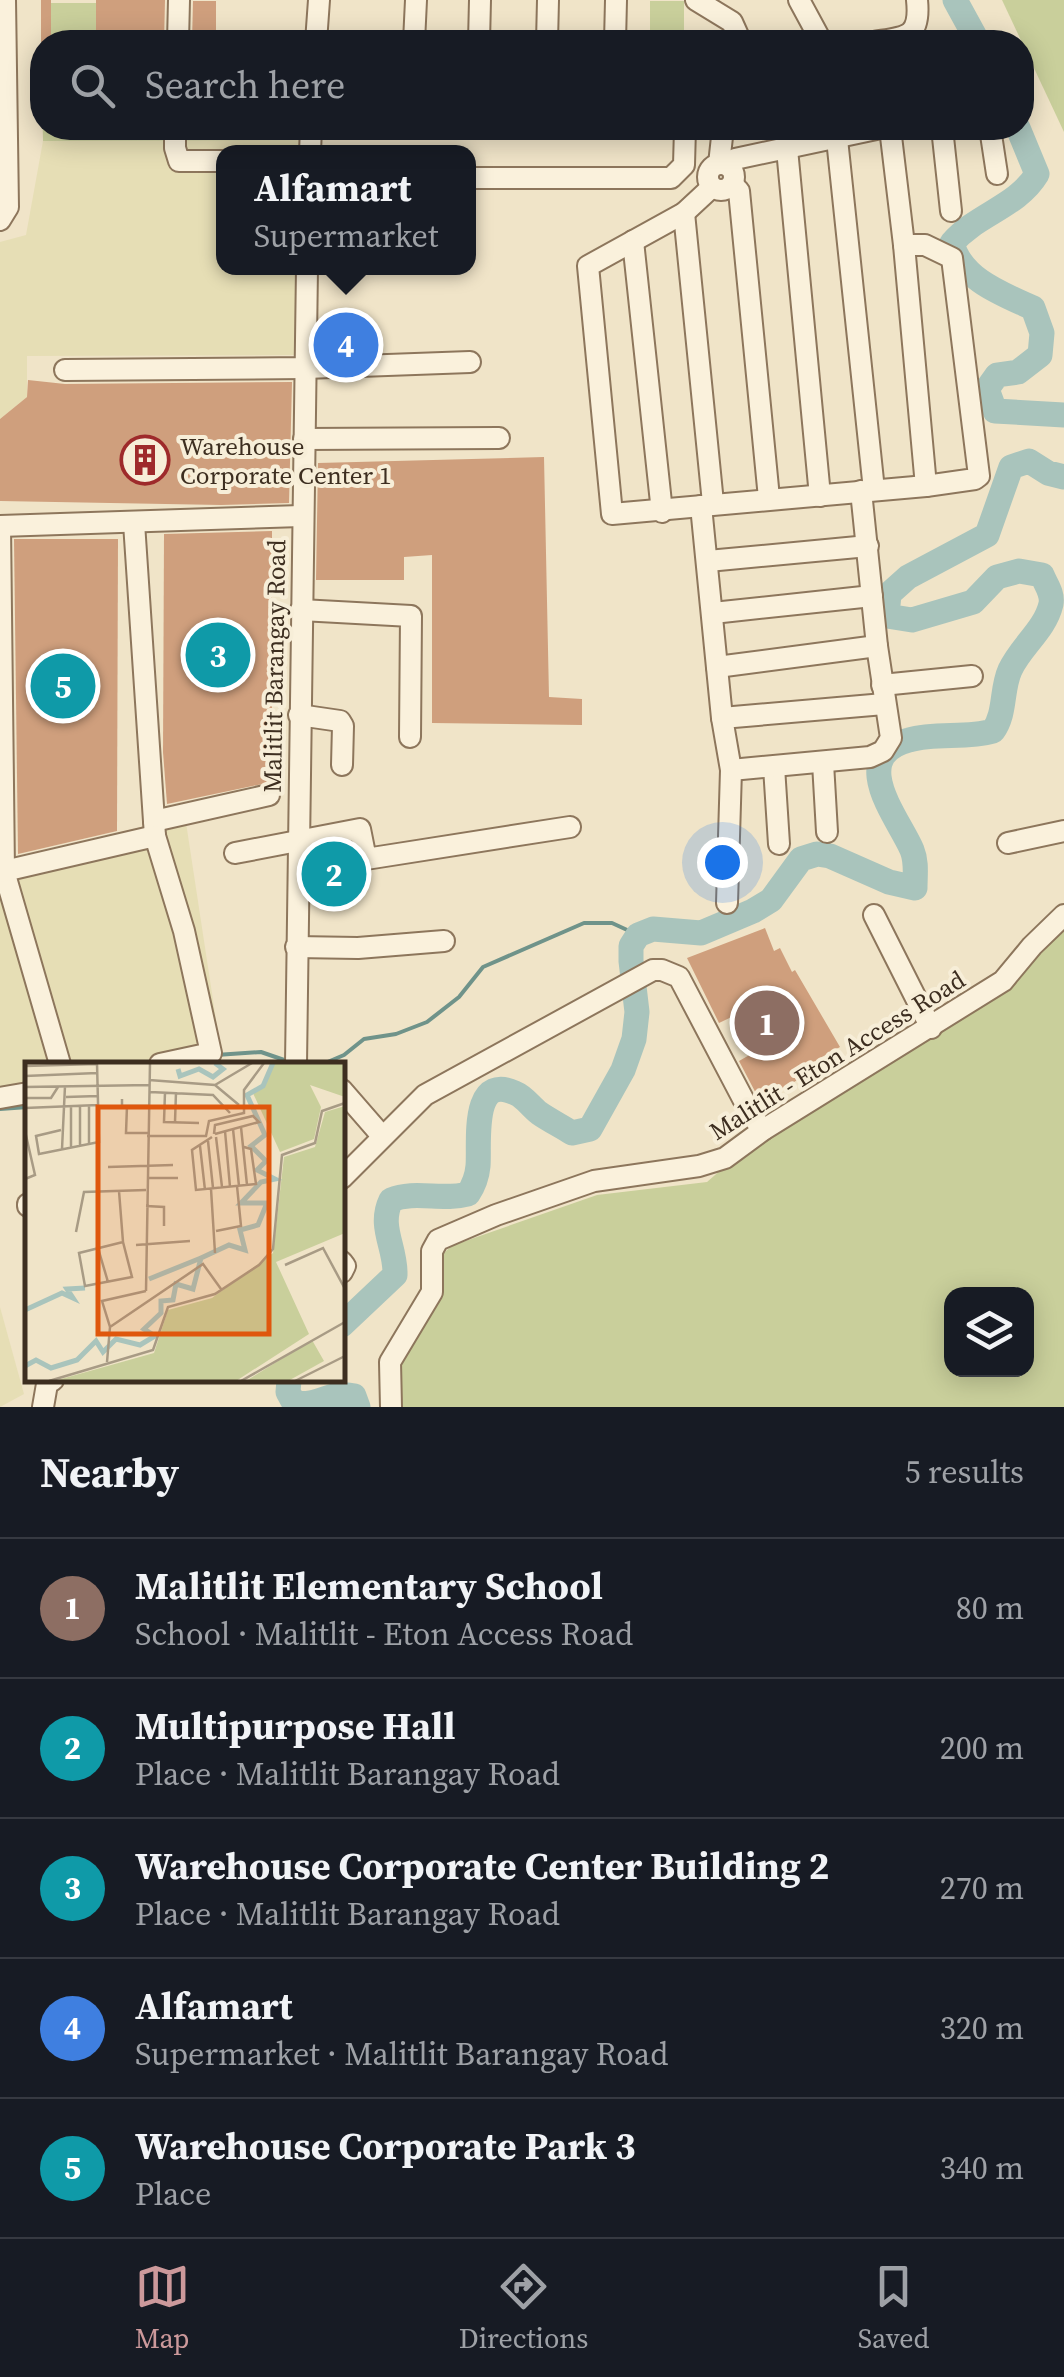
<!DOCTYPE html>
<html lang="en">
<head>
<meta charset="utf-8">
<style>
  :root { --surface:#171b24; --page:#242831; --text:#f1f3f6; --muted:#9ea1a6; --line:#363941; --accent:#cc999b }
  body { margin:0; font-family:"Source Serif 4",serif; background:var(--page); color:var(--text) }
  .controls { position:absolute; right:30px; bottom:30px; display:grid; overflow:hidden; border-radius:20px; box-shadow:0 5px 25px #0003 }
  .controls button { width:90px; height:90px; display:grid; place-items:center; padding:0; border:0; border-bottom:2px solid var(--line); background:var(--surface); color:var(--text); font:50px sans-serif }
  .you { position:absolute; left:722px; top:862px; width:35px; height:35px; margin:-25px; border:8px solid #fff; border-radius:50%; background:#1a73e8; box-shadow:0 0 0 15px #1a73e833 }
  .badge { display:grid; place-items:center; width:65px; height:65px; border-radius:50%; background:var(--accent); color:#fff; font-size:32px; font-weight:700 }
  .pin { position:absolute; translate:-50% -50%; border:5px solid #fff; box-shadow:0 2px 10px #0006 }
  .popup { position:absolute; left:216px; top:145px; width:260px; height:130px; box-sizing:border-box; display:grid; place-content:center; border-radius:20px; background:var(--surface); filter:drop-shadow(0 2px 8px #0005); font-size:32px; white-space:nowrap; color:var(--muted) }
  .popup b { font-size:38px; color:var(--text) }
  .popup::after { content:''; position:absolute; left:50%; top:100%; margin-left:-20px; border:20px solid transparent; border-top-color:var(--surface) }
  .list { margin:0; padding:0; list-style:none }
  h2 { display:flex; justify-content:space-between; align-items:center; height:130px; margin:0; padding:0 40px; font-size:42px }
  h2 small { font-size:32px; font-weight:400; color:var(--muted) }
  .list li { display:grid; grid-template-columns:65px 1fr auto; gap:30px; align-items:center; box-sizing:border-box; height:140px; padding:0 40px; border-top:2px solid var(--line) }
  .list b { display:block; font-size:38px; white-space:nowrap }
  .list p { margin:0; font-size:32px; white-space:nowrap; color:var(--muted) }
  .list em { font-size:32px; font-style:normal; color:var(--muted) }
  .icon { flex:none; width:55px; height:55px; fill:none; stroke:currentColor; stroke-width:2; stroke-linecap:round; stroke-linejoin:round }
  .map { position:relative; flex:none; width:1064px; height:1407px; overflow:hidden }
  .search { position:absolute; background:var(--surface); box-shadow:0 5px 25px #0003; left:30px; right:30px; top:30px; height:110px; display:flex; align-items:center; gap:25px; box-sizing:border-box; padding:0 35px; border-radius:40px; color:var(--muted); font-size:38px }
  .sheet { height:830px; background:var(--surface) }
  nav { display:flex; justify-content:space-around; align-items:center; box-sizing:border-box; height:140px; border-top:2px solid var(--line); background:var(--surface); font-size:28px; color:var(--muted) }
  nav a { display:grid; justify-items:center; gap:5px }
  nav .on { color:var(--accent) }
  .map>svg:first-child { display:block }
  .farmland { fill:#e6deb5 }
  .green { fill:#c9cf9b; fill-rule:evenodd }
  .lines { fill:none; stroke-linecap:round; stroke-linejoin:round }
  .stream { stroke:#6f938a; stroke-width:4 }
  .river { stroke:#a9c4bc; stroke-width:25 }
  .building { fill:#cf9f7d }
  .minor-casing { stroke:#8d765c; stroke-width:24 }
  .minor { stroke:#faf1dc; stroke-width:20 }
  .labels { text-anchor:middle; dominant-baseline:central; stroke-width:8; stroke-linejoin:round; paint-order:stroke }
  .poi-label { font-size:25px; fill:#3d2e20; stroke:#f7eed8; text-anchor:start }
  .street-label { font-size:25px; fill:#3d2e20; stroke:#f7eed8 }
  .inset-river { fill:none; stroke:#a9c4bc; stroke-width:5 }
  .inset-road { fill:none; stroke:#a89b85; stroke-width:2.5 }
  .view { fill:#df570d; fill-opacity:0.15; stroke:#df570d; stroke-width:5 }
  .inset-edge { fill:none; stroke:#3d2e20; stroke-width:5 }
</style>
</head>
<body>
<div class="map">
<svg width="1064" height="1407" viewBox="0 0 1064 1407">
  <rect width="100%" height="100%" fill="#f0e4c8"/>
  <g class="farmland">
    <path d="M309 140 306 152H224V268H297L295 355 27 356V397L0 419V242L26 235 43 141Z"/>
    <path d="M185 816 220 1046 135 1064H28L27 1087 0 1093V862Z"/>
    <path d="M0 1307 24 1394 0 1407Z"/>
  </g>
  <g class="green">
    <path d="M1002 0H1064V132Z"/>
    <rect x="650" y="1" width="34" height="41"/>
    <rect x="51" y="3" width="45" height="39"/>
    <path d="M42 98V128H310L309 140 43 141Z"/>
    <path d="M1064 923V1407H398L397 1371 438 1259 451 1246 597 1195 707 1182 745 1149 954 1019ZM952 1294H1026V1370H952Z"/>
  </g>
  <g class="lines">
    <g class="stream">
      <path d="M216 1055 261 1052 290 1062"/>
      <path d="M323 1064 344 1055 364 1039 396 1034 427 1022 459 997 483 967 584 923H612L638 935"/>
      <path d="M0 1109 28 1107"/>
    </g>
    <g class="river">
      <path d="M955 0 978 42"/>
      <path d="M1018 128 1037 174C1017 207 977 214 952 243 961 279 1002 294 1033 308L1042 333 1040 355 1018 372 997 375 987 389 995 411 1064 415"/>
      <path d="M342 1325 395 1275C396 1247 378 1227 391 1200 415 1190 442 1201 468 1194 474 1185 477 1177 478 1166 480 1145 470 1072 515 1093 525 1097 530 1106 539 1113 549 1120 561 1126 572 1133L590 1129 623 1070 634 1039 637 1012 631 961V946L638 935 653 929 701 933 753 911 771 900 801 859 817 854 830 856 889 882 915 888C915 875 917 862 912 850 899 819 846 757 909 740 936 732 966 739 993 731 1006 713 1001 690 1010 670 1021 646 1045 630 1051 604 1053 593 1046 585 1042 575L1019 571 997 577 973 602 912 620 887 616 889 594 908 577 987 535 1011 467 1029 461 1048 473 1064 477"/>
      <path d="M289 1380 288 1392 294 1403C321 1407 330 1390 354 1396L358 1407"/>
    </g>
  </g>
  <g class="building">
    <rect x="41" y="0" width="10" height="42"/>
    <path d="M96 0H165L164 42H96Z"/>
    <path d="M193 1H216V42H192Z"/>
    <path d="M28 380 65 384 292 382 289 503 221 505 0 501V419L27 397Z"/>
    <path d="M544 457 549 697 582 699V725L432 723V555L404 557V580H316L318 463Z"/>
    <path d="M272 531V782L167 804 163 752 164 534Z"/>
    <path d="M14 539H118L117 831 18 854Z"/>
    <path d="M348 845 355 893 312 898 313 852Z"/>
    <path d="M765 928 774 951 780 948 792 972 795 970 840 1047 822 1057 826 1064 760 1101 739 1061 760 1049 740 1013 719 1023 687 958Z"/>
  </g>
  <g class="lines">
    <g class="minor-casing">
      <g id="minor">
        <path d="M696 0 732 22 741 42"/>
        <path d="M799 0 819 37"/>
        <path d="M178 42 179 0"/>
        <path d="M316 42 319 0"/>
        <path d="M414 42 416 0"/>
        <path d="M479 42 480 0"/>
        <path d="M547 42 548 0"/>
        <path d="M615 42 616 0"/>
        <path d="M873 42C905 37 921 39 917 0"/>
        <path d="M175 128V148L179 161H224"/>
        <path d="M890 128 904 245 926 486"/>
        <path d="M942 128 951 211"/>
        <path d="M990 128 997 174"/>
        <path d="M837 139 874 490"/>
        <path d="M787 149 820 496"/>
        <path d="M310 152 311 128"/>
        <circle cx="721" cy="177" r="13"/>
        <path d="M719 164 723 128"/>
        <path d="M728 166 735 159 881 128"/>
        <path d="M468 178H671L684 165 685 128"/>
        <path d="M732 184 739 191 769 498"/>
        <path d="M712 187 684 213 588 266 612 514 926 486 975 479 979 476 952 258 925 245H904"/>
        <path d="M684 213 713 503"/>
        <path d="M0 220 8 207 5 0"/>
        <path d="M633 241 662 512"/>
        <path d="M65 370 305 368 470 362"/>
        <path d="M304 439 499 438"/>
        <path d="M701 506 722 718 731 770 727 903"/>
        <path d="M134 523 155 836"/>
        <path d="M0 526 4 871 60 1064"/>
        <path d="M0 526 301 516"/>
        <path d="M708 561 868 546"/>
        <path d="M301 610 411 616 410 737"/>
        <path d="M713 613 872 596"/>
        <path d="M717 667 877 646"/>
        <path d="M882 685 972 676"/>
        <path d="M299 715 340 721 343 726 342 765"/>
        <path d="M722 718 884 704"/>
        <path d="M823 763 827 832"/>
        <path d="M774 767 779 844"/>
        <path d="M731 770 870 757 883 751 891 738 877 646 861 491"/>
        <path d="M154 821 269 795"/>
        <path d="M1008 843 1064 831"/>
        <path d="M235 853 360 829 366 859 570 827"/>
        <path d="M0 872 155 836 184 931 211 1053 160 1064"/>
        <path d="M874 915 931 1028"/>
        <path d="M296 947 358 948 444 941"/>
        <path d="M296 1064 307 268"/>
        <path d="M342 1090 382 1136"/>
        <path d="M0 1098 28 1093"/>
        <path d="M342 1178 425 1095 653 970H662L679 977 752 1116 763 1130"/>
        <path d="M28 1204V1206"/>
        <path d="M342 1262 345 1266 342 1272"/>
        <path d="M43 1407 47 1384 53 1380"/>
        <path d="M391 1407 390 1362 432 1292V1251L438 1240 496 1215 594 1181 699 1166 725 1158 763 1130 1003 981 1032 946 1064 915"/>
      </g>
    </g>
    <use href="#minor" class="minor"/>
  </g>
  <defs>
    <g id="building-ring" transform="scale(2.5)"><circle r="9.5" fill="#f7eed8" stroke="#9e2a2b" stroke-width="1.5"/><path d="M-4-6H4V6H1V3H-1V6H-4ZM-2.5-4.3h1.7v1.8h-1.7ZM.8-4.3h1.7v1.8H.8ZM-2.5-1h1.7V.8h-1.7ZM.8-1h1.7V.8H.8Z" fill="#9e2a2b"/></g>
  </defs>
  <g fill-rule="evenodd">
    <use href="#building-ring" x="145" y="460"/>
  </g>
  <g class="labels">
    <g class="poi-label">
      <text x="180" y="446">Warehouse<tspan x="180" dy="29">Corporate Center 1</tspan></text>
    </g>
    <g class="street-label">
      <text transform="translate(274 666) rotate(-89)">Malitlit Barangay Road</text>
      <text transform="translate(837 1055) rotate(-32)">Malitlit - Eton Access Road</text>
    </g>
  </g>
  <g transform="translate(25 1062)">
    <rect width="320" height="320" fill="#f0e4c8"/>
    <path d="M248 1H320V35L285 23 296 45 289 77 255 90 227 29 238 23ZM320 44V171L251 200 284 272 211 319H29L129 291 143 248 187 236 248 191 259 95 290 85 300 50ZM287 278 299 299 263 319H221Z" fill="#c9cf9b"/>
    <path class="inset-river" d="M153 7 155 14 174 7 188 15 198 7 190 1M124 217 176 196M0 248 37 231 48 236 42 227 60 226M0 304 11 298 26 306 52 298 71 279 78 290 91 277 115 283 130 274 119 267 136 251V239L148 238 151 222 168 227 176 196 204 183 220 188 215 168 233 163 242 141H216L236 120 250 117 232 108 241 99 226 84 240 73 222 33 238 24 248 1"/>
    <path class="inset-road" d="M0 4 72 2M0 14 72 11M124 18 190 23 214 43M190 23 227 1M0 25 125 23M125 30 188 33 205 51M140 30 139 60 174 61M41 35 73 34M0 36H26L33 25M97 37V44H124M64 43V82M46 44V85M55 44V84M102 44 101 71H123M0 46 73 43M150 60 151 30M216 65 222 123M208 67 214 124M36 68 11 74 14 92 74 80 72 1M0 69 10 113 0 117M200 69 205 125M189 72 190 63 228 54 234 60 190 72M122 74H181L184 59 219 51V28L239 1M187 75 167 88 171 128 231 122 226 87 219 85M191 75 197 125M183 79 188 126M175 84 180 128M37 87 40 24M83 105 148 103M122 116H153M186 127 190 191M94 129 98 180M73 130V186L83 220M121 144 139 145V164M191 169 216 164 212 124M51 170 59 130 121 128M98 180 107 215 60 224 54 191ZM111 183 165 179M260 203 298 186 320 227M121 229 125 1M85 265 178 202 196 227M82 300 85 265 77 239 121 229M24 319 128 288 143 245 190 232 234 203 248 187 257 93 290 81 297 49 320 41M216 319 320 260M270 319 320 294"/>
    <path class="view" d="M73 45H244V272H73Z"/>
    <rect width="320" height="320" class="inset-edge"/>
  </g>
</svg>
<div class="controls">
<button><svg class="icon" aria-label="layers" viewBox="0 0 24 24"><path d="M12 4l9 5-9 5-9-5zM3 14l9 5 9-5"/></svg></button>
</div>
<div class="you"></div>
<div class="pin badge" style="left:767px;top:1023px;background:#8d6e63">1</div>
<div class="pin badge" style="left:334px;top:874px;background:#0f9aa8">2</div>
<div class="pin badge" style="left:218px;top:655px;background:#0f9aa8">3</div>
<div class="pin badge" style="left:346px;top:345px;background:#3f7fe0">4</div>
<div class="popup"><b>Alfamart</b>Supermarket</div>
<div class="pin badge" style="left:63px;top:686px;background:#0f9aa8">5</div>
<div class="search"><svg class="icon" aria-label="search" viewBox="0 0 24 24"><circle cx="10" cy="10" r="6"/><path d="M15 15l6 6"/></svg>Search here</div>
</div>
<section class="sheet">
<h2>Nearby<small>5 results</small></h2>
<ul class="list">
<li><span class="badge" style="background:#8d6e63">1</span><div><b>Malitlit Elementary School</b><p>School · Malitlit - Eton Access Road</p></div><em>80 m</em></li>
<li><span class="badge" style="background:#0f9aa8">2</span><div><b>Multipurpose Hall</b><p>Place · Malitlit Barangay Road</p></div><em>200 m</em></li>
<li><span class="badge" style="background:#0f9aa8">3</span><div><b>Warehouse Corporate Center Building 2</b><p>Place · Malitlit Barangay Road</p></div><em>270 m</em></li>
<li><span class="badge" style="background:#3f7fe0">4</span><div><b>Alfamart</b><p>Supermarket · Malitlit Barangay Road</p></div><em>320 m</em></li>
<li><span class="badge" style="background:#0f9aa8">5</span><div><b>Warehouse Corporate Park 3</b><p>Place</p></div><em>340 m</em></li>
</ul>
</section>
<nav>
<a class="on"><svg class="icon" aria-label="map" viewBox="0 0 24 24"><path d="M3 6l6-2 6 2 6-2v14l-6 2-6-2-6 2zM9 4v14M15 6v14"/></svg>Map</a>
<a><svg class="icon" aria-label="directions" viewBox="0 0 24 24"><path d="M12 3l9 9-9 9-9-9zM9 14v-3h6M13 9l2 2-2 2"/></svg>Directions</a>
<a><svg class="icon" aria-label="saved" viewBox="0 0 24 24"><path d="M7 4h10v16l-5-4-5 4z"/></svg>Saved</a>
</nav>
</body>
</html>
